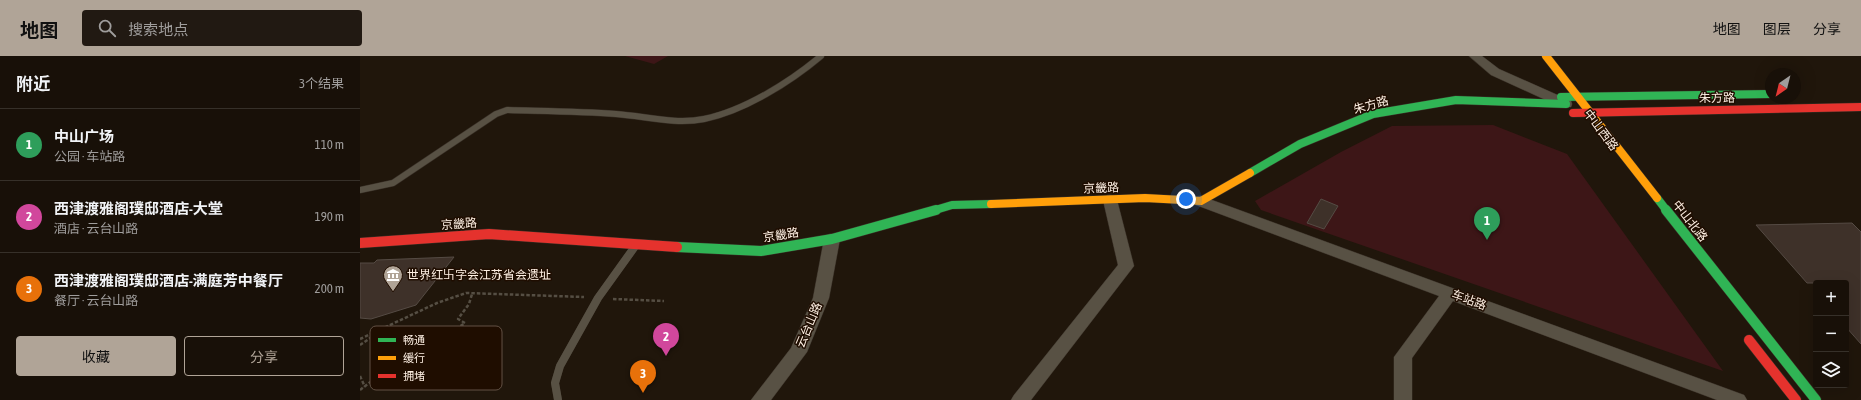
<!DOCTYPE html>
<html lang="zh">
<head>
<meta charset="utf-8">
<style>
  :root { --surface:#181008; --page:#211912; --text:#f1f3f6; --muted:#9f9d9c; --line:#363029; --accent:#b0a497 }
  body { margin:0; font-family:"Asap Condensed","Noto Sans SC",sans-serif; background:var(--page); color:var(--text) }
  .controls { position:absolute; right:12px; bottom:12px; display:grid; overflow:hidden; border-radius:4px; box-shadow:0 4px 16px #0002 }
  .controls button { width:36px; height:36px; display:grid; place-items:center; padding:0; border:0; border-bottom:1px solid var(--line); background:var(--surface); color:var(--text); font:20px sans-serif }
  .compass { position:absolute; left:1405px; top:12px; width:36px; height:36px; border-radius:50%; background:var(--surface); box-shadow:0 4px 16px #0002; rotate:215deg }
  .you { position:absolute; left:826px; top:143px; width:14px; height:14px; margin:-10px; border:3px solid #fff; border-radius:50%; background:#1a73e8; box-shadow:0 0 0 6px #1a73e833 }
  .badge { display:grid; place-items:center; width:26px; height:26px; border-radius:50%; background:var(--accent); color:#fff; font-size:13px; font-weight:700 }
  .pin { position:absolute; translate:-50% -33px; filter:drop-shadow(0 1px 2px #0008) }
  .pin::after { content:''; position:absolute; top:21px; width:14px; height:12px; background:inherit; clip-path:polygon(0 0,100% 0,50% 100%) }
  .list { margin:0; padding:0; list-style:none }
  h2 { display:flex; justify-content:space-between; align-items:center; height:52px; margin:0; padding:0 16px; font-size:17px }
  h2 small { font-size:13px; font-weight:400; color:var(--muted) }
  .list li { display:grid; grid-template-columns:26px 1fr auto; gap:12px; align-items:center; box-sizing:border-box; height:72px; padding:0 16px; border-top:1px solid var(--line) }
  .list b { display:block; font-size:15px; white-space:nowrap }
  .list p { margin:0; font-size:13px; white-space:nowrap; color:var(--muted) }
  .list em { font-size:13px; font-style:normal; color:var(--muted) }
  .actions { display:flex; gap:8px; padding:12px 16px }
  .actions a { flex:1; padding:9px 0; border:1px solid var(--accent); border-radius:4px; text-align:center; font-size:14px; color:var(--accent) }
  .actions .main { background:var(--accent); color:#111 }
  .icon { flex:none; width:22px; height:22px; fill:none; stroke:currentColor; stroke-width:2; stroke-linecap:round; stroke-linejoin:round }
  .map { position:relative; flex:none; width:1501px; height:344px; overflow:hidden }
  header { display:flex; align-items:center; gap:24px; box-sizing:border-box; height:56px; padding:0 20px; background:var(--accent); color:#111 }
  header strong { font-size:19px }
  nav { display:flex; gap:22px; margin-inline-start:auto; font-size:14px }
  .search { width:280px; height:36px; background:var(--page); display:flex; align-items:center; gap:10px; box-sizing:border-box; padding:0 14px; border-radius:4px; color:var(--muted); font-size:15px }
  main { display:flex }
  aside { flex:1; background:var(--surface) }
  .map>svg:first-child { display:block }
  .green { fill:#3d1617 }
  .building { fill:#3e3129; stroke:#554b44 }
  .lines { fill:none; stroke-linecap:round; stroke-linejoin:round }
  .lane-far1-casing { stroke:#393027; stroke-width:7 }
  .lane-casing { stroke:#393027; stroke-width:8 }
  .street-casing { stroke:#393027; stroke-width:1 }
  .fast-far1-casing { stroke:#393027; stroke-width:9 }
  .fast-casing { stroke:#393027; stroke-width:11 }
  .slow-casing { stroke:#393027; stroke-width:9 }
  .jam-far1-casing { stroke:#393027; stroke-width:9 }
  .jam-casing { stroke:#393027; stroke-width:11 }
  .path { stroke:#554e43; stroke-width:2.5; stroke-dasharray:3.5 2; stroke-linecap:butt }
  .lane-far1 { stroke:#585144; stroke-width:6 }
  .lane { stroke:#585144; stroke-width:8 }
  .street { fill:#585144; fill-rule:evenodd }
  .fast-far1 { stroke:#30b455; stroke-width:8 }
  .fast { stroke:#30b455; stroke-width:10 }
  .slow { stroke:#ff9f0a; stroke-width:8 }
  .jam-far1 { stroke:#e5322d; stroke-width:8 }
  .jam { stroke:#e5322d; stroke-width:10 }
  .labels { text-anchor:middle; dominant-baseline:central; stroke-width:3; stroke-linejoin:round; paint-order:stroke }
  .street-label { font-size:12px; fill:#fef0e3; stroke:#1f0d00 }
  .poi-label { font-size:12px; fill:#fef0e3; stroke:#1f0d00; text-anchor:start }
  .key { fill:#1f0d00; stroke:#625144; stroke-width:1 }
  .key-label { font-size:11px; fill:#fef0e3 }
</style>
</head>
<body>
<header>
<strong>地图</strong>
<div class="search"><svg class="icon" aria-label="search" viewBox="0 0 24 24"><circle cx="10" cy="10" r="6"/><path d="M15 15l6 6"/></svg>搜索地点</div>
<nav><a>地图</a><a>图层</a><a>分享</a></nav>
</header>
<main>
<aside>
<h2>附近<small>3个结果</small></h2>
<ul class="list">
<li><span class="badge" style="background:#2e9e5b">1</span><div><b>中山广场</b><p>公园 · 车站路</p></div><em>110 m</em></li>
<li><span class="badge" style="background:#d1479c">2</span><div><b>西津渡雅阁璞邸酒店-大堂</b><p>酒店 · 云台山路</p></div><em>190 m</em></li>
<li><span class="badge" style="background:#e8710a">3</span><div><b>西津渡雅阁璞邸酒店-满庭芳中餐厅</b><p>餐厅 · 云台山路</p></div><em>200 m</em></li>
</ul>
<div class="actions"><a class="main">收藏</a><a>分享</a></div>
</aside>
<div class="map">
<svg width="1501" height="344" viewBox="0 0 1501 344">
  <rect width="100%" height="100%" fill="#20160b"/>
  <g class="green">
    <path d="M265 0H308L294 8Z"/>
    <path d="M1133 69 1207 98 1363 315 901 154 895 145 981 96 1032 70Z"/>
  </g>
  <g class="building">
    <path d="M961 143 978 150 964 173 947 167Z"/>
    <path d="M1492 167 1501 176V288L1486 271V227H1447L1396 169Z"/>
    <path d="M94 201 56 249 11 263 0 262V207H14L17 204Z"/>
  </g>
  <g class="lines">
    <g class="lane-far1-casing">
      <path id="lane-far1" d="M0 134 33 127 136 58 147 54C183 55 220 55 256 58 285 60 315 69 344 63 384 55 430 26 461 0"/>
    </g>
    <g class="lane-casing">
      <path id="lane" d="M198 344 195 327 200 310 238 242 276 189"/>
    </g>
    <g class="street-casing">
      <g id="street">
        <path d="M1109 0H1122L1139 13 1211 45 1212 48 1211 51H1201L1131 19Z"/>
        <path d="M750 139 755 140 757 144 774 210 671 344H651L654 339 758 209 743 144 745 140Z"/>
        <path d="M841 140 1384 339 1387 344H1357L1093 245 1052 302V344H1034V301L1079 240 836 149 834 145 836 141Z"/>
        <path d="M472 178 477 179 480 183 469 242 447 296 411 344H391L431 292 453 242 464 183 467 179Z"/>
      </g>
    </g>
    <g class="fast-far1-casing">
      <g id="fast-far1">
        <path d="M1201 41 1411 38"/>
        <path d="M890 117 940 88 1013 58 1096 44 1206 48"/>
        <path d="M1297 142 1307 155"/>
        <path d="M572 155 592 149 631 148"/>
      </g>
    </g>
    <g class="fast-casing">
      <g id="fast">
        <path d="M1306 154 1456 344"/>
        <path d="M317 191 401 195 472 183 576 154"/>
      </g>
    </g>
    <g class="slow-casing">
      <g id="slow">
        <path d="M1186 0 1297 142"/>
        <path d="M631 148 785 142 841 145 890 117"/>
      </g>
    </g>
    <g class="jam-far1-casing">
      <path id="jam-far1" d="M1213 57 1501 51"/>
    </g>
    <g class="jam-casing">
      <g id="jam">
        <path d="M0 187 129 178 317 191"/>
        <path d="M1389 284 1436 344"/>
      </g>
    </g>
    <g class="path">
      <path d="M253 243 304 245"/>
      <path d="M0 283 77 247 106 237 224 241"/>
      <path d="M0 289 28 270"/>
      <path d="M0 320 5 331"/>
      <path d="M0 334 22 317 44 305 62 286 92 276 105 267 98 263 109 248 112 238"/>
    </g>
    <use href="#lane-far1" class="lane-far1"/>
    <use href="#lane" class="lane"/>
    <use href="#street" class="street"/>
    <use href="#fast-far1" class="fast-far1"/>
    <use href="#fast" class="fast"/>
    <use href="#slow" class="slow"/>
    <use href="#jam-far1" class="jam-far1"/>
    <use href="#jam" class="jam"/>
  </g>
  <defs>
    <g id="museum-pin" transform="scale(1)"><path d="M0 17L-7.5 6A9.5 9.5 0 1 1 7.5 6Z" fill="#b0a497" stroke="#1f0d00"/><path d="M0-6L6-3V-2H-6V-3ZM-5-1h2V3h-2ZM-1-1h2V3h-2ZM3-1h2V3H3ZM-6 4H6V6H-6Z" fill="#fff"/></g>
  </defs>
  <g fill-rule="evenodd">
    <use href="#museum-pin" x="33" y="219"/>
  </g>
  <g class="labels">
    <g class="street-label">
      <text transform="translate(1357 42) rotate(-1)">朱方路</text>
      <text transform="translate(1011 49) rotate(-16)">朱方路</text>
      <text transform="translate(1241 74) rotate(53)">中山西路</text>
      <text transform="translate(741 132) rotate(-2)">京畿路</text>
      <text transform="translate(1330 165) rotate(52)">中山北路</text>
      <text transform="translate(99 168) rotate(-4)">京畿路</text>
      <text transform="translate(421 179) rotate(-9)">京畿路</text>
      <text transform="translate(1109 244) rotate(20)">车站路</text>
      <text transform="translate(449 269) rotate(-67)">云台山路</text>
    </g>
    <g class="poi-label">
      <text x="47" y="219">世界红卐字会江苏省会遗址</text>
    </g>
  </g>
  <rect x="10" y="270" width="132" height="64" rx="6" class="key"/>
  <rect x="18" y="282" width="18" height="4" fill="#30b455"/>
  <rect x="18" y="300" width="18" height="4" fill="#ff9f0a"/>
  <rect x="18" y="318" width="18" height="4" fill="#e5322d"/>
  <g class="key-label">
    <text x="43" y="288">畅通</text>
    <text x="43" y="306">缓行</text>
    <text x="43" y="324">拥堵</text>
  </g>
</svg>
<div class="controls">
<button>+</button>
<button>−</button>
<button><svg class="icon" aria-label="layers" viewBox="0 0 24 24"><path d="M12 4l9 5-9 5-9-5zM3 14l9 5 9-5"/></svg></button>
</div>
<svg class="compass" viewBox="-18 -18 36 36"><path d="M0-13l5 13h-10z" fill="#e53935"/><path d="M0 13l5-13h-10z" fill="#9f9d9c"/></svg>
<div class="you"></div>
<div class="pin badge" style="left:1127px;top:184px;background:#2e9e5b">1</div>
<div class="pin badge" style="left:306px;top:300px;background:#d1479c">2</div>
<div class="pin badge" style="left:283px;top:337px;background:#e8710a">3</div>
</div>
</main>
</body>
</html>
